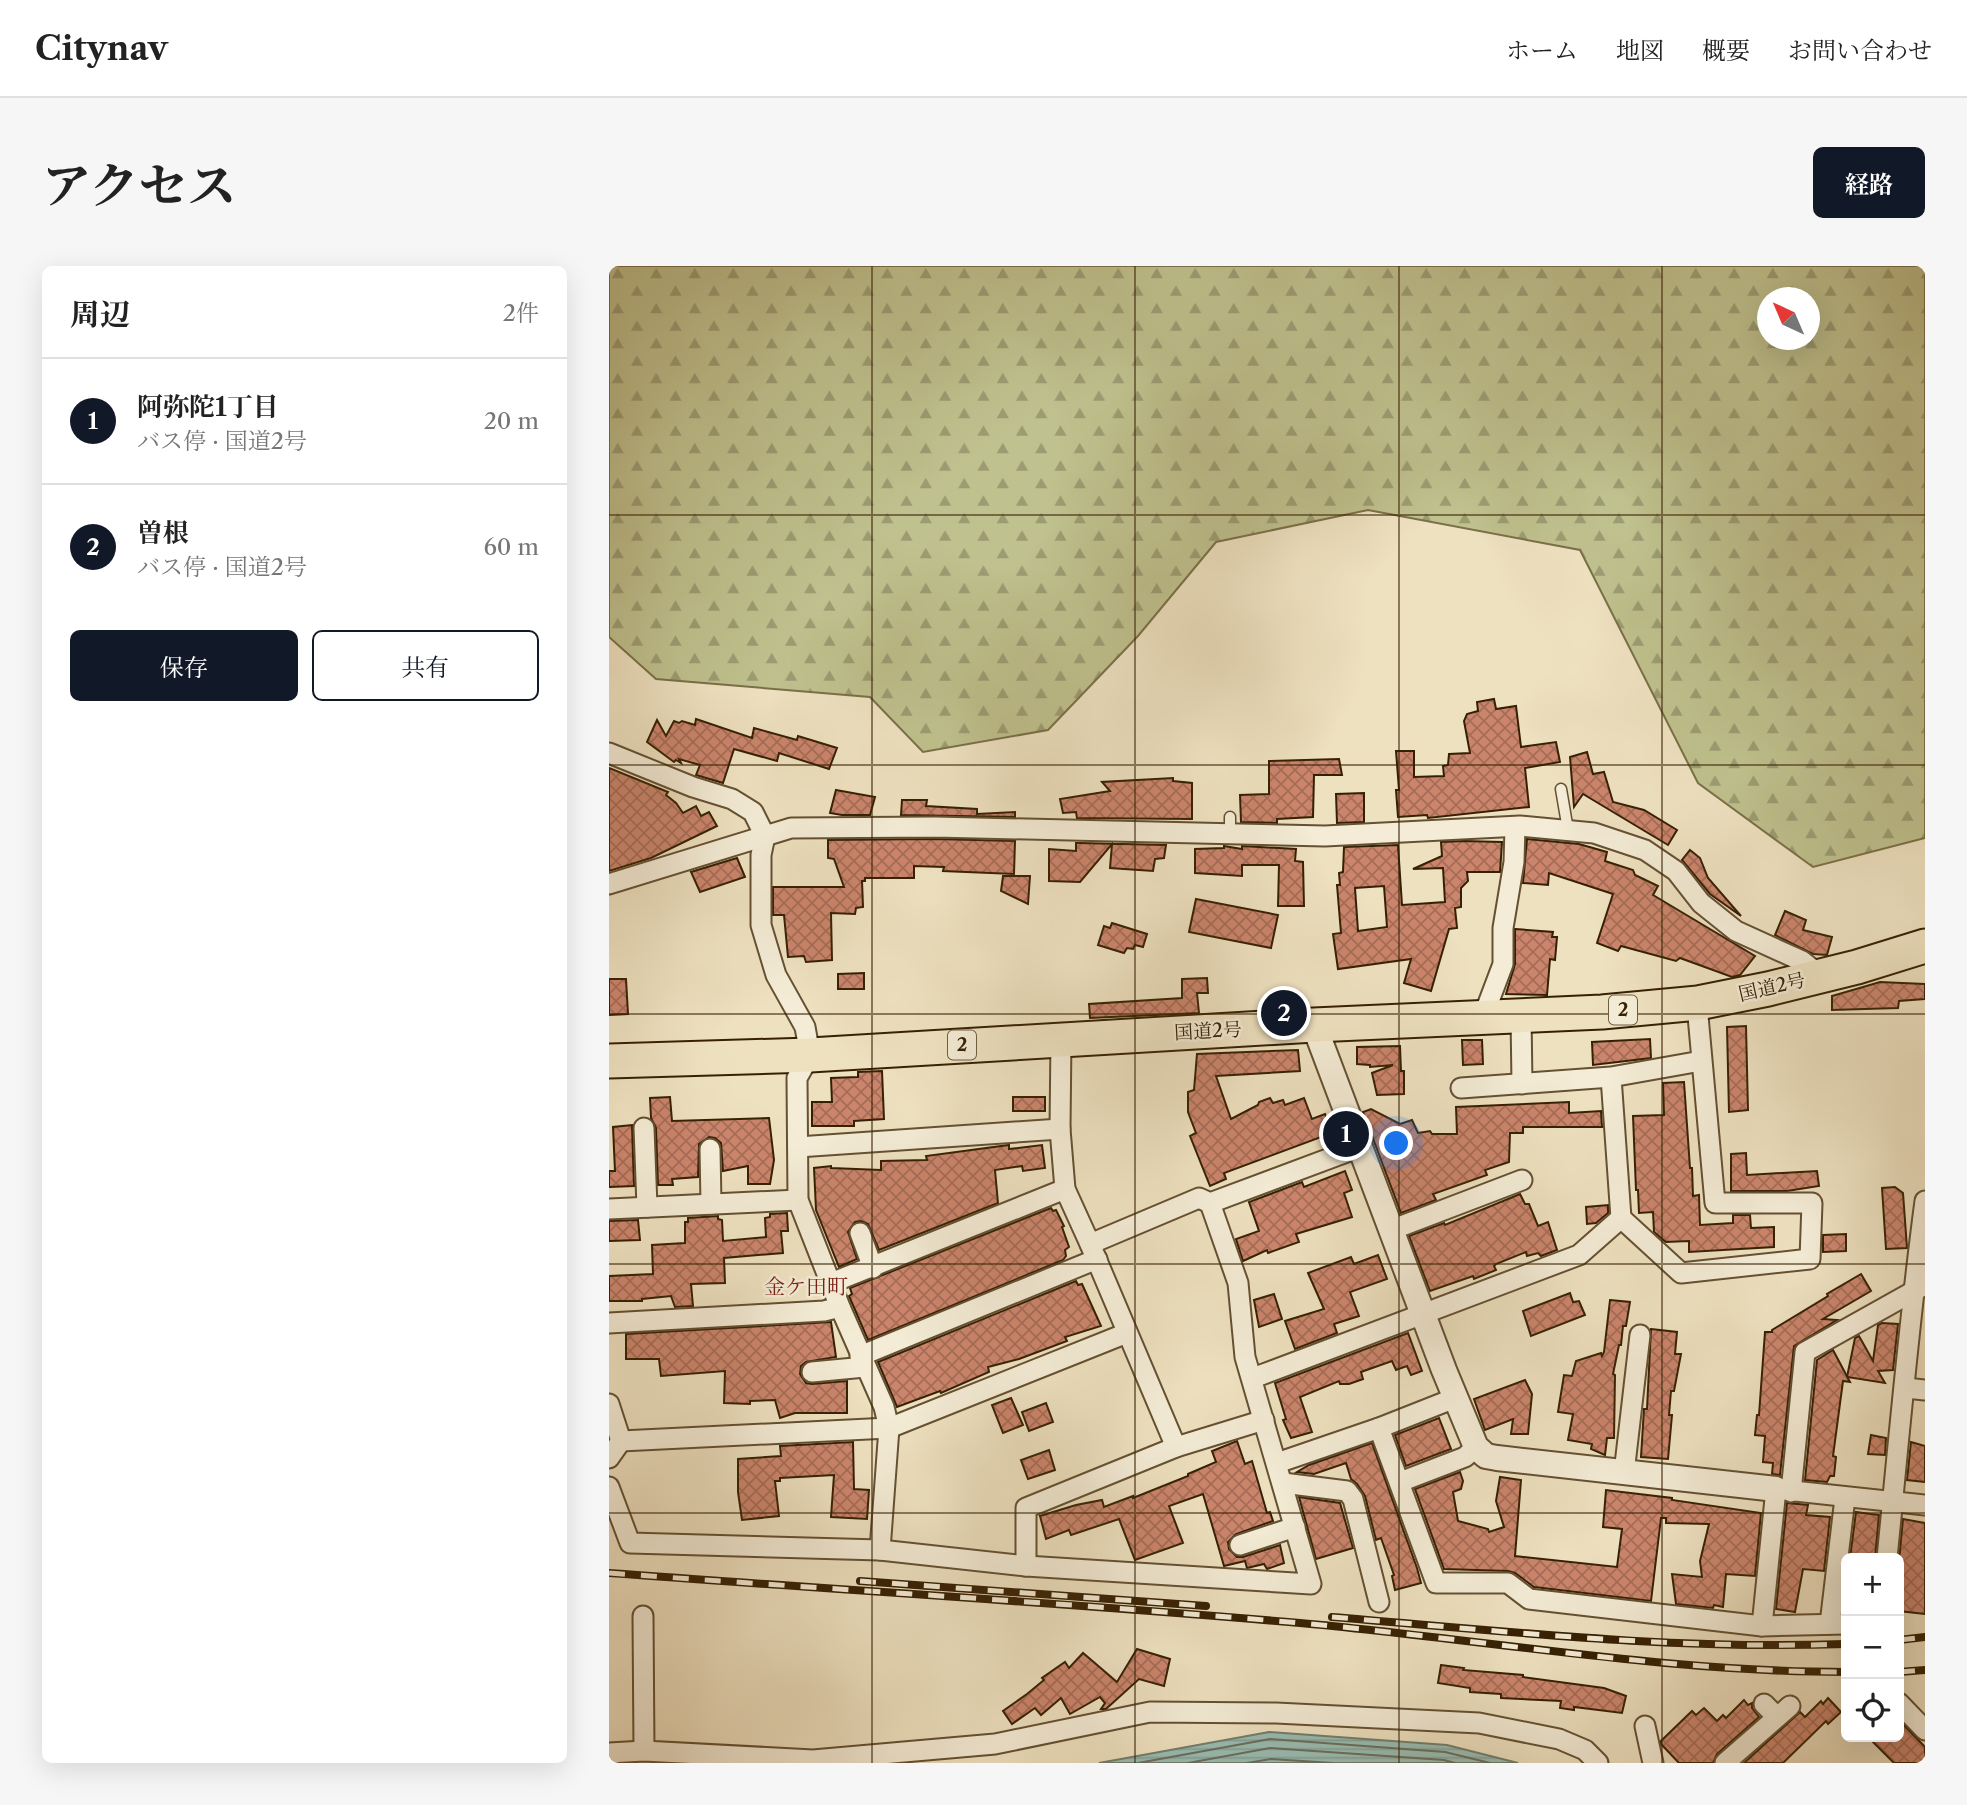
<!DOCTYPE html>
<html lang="ja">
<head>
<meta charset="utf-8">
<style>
  :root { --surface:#fff; --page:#f6f6f6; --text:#222; --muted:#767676; --line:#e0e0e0; --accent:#111827 }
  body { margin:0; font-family:"Libre Caslon Text","Noto Serif JP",serif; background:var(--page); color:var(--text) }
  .controls { position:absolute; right:21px; bottom:21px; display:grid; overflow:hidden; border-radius:10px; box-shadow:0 7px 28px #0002 }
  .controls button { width:63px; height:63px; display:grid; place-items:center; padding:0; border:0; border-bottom:2px solid var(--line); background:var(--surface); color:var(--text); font:35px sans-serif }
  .compass { position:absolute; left:1148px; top:21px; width:63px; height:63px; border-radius:50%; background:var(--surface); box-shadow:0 7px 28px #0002; rotate:316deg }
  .you { position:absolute; left:788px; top:878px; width:24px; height:24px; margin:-18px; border:5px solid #fff; border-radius:50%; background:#1a73e8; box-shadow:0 0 0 10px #1a73e833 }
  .badge { display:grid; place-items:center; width:46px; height:46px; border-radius:50%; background:var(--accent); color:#fff; font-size:23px; font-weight:700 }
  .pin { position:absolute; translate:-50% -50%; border:4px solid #fff; box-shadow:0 2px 7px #0006 }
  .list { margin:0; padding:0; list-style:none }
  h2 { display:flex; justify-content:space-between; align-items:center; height:91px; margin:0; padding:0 28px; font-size:30px }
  h2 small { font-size:23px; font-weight:400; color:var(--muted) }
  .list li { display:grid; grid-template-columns:46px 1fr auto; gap:21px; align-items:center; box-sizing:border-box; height:126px; padding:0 28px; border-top:2px solid var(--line) }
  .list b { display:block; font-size:26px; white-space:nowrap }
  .list p { margin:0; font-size:23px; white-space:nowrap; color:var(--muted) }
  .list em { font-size:23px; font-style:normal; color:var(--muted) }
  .actions { display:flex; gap:14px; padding:21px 28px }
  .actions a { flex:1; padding:16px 0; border:2px solid var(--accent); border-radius:10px; text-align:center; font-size:24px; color:var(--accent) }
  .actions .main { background:var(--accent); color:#fff }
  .icon { flex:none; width:38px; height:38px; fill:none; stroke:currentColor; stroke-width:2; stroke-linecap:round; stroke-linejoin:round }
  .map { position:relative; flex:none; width:1316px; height:1497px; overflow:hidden; border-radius:10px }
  header { display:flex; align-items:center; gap:42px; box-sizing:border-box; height:98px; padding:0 35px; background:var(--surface); border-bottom:2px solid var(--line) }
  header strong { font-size:33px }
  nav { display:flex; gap:38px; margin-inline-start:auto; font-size:24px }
  .intro { display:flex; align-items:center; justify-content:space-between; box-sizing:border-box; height:168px; padding:0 42px }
  h1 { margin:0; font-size:49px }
  .button { padding:18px 32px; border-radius:10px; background:var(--accent); color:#fff; font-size:24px; font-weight:700 }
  main { display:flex; gap:42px; padding:0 42px }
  aside { flex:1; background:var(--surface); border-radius:10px; box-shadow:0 7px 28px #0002 }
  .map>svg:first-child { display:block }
  .forest { fill:url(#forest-firs); stroke:#7a7048; stroke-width:2; fill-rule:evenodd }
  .water { fill:url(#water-rules); stroke:#717e6d; stroke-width:2 }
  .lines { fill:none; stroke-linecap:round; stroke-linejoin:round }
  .shore { stroke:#686e5c; stroke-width:2 }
  .building { fill:url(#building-cross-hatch); stroke:#362003; stroke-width:2; fill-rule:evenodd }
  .service-casing { stroke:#645032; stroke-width:13 }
  .minor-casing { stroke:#645032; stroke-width:23 }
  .tertiary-casing { stroke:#645032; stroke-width:28 }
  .trunk-casing { stroke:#362003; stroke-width:37 }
  .service { stroke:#f4ecd6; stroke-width:10 }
  .minor { stroke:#f4ecd6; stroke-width:19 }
  .tertiary { stroke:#f4ecd6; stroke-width:24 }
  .trunk { stroke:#eee1c0; stroke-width:33 }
  .rail-casing { stroke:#362003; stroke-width:8 }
  .rail { stroke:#f4ecd6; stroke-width:5; stroke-dasharray:16; stroke-linecap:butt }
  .grid { fill:none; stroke:#362003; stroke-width:2; stroke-opacity:0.55 }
  .labels { text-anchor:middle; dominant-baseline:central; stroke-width:5; stroke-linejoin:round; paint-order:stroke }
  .shield { fill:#f4ecd6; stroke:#6f5d42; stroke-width:2 }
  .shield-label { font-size:18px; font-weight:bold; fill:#362003 }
  .street-label { font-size:19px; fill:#362003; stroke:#f4ecd6 }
  .neighbourhood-label { font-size:21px; fill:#7a1f14; stroke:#f4ecd6 }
</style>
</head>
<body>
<header>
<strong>Citynav</strong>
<nav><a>ホーム</a><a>地図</a><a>概要</a><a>お問い合わせ</a></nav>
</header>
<div class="intro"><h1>アクセス</h1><a class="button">経路</a></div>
<main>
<aside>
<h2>周辺<small>2件</small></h2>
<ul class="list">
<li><span class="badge">1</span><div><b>阿弥陀1丁目</b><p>バス停 · 国道2号</p></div><em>20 m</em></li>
<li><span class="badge">2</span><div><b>曽根</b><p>バス停 · 国道2号</p></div><em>60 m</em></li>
</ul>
<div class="actions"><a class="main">保存</a><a>共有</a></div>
</aside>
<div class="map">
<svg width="1316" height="1497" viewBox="0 0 1316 1497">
  <defs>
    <pattern id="forest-firs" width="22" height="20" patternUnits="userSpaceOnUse" patternTransform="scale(1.75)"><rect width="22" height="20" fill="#bfc18e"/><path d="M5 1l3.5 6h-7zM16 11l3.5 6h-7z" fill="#9c9c72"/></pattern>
    <pattern id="water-rules" width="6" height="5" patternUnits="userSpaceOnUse" patternTransform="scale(1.75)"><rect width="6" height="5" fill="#99bdb4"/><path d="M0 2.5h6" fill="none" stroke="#84a299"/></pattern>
    <pattern id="building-cross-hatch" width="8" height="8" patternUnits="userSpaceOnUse" patternTransform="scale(1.75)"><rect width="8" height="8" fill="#cb856c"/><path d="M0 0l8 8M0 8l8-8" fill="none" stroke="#a66c57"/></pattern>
  </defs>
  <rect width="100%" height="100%" fill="#eee1c0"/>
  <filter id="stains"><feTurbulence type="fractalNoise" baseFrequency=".00286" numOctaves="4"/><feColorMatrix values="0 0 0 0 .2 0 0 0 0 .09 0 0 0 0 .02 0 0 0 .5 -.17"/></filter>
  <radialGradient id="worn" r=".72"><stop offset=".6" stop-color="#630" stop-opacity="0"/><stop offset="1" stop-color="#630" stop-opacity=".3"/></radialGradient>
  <path class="forest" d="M0 0H1316V572L1204 601 1089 517 971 284 759 244 607 276 529 370 439 464 314 486 261 431 47 413 0 371ZM1158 32H1200V74H1158Z"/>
  <path class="water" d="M660 1466 838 1479 909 1497H490Z"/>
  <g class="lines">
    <g class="shore">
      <path d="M529 1497 661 1473 836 1486 881 1497"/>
      <path d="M579 1497 661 1482 835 1494 846 1497"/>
      <path d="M638 1497 662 1493 724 1497"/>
    </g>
  </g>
  <g class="building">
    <path d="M885 433 887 443 907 440 912 481 947 476 951 496 916 502 920 541 819 552 818 549 789 551 787 524H790L787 485H805V511L835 510 834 500 839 499 840 488 861 487 855 455 858 448 869 445 868 436Z"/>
    <path d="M87 453 143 472 145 462 188 474 189 470 228 482 220 503 170 487 168 495 125 483 114 517 87 509 91 499 70 493 72 497 67 494 65 496 38 476 48 454 57 470 65 455 70 457 73 455 86 459Z"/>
    <path d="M978 486 984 508 995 506 1004 536 1035 544 1068 564 1059 579 974 528 965 541 961 491Z"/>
    <path d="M730 493 733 509H705L704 551 668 553V557L632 556 631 529 660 528V495Z"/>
    <path d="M0 502 59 526 57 529 67 537 74 547 87 540 92 550 100 546 108 560 42 592 0 605Z"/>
    <path d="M564 512V515L583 517V553L468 552 467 546 454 547 451 533 501 525 493 516Z"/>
    <path d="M227 524 266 531 261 549H233L221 547Z"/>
    <path d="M755 527V556L728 557 727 528Z"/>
    <path d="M293 534H318L317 540 368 543V548L406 546V551L292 549Z"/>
    <path d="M326 573 406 575 405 608 334 605 335 601 305 600V612H256V615H253L254 641 247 642 246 648 222 647 223 694 197 696 195 690 179 691 175 649H164V621H235L225 593 219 592V574Z"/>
    <path d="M918 573 970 578 998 586 996 595 1024 604 1026 609 1049 620 1044 629 1146 690 1131 709 1123 711 1071 692 1067 695 1012 680 1009 685 988 677 1004 628 940 607 939 619 914 617Z"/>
    <path d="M855 575 893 576 891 606H858L859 615 852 622V641L846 642 848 662 840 663 822 725 795 717 802 693 729 703 724 668 732 667 728 619H731L730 607 734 606 735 581 789 579 793 639 836 636 834 602 804 603 833 590 832 576ZM775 620 778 661 749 665 746 622Z"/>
    <path d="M467 577H470L557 579 555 592 546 593 544 605 501 602 503 578 471 616 440 615V583L467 585Z"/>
    <path d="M615 580 633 583V580L687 583 686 595 694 596 695 640H669L670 599H633V610L586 607V583L615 582Z"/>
    <path d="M1081 584 1091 592 1099 612 1132 650 1101 628 1073 594Z"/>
    <path d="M128 592 136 611 91 626 82 606Z"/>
    <path d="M394 610H421L419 638 392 625Z"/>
    <path d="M587 633 669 649 662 682 580 666Z"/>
    <path d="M1176 645 1197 654 1194 664 1223 671 1218 689 1204 688 1166 669Z"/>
    <path d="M503 657 538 668 534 681 526 679 524 683 518 682 515 687 489 679 495 660 501 662Z"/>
    <path d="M906 663 944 666 943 671H948L946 694 941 693 938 729 897 728 906 698Z"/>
    <path d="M255 707V723H229V708Z"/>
    <path d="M598 712 599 727H588L590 747 481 752 480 738 573 732V713Z"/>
    <path d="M0 713H17L19 748 0 749Z"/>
    <path d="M1271 716 1316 718V733L1290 735 1289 742 1223 744V730Z"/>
    <path d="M1137 760 1139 844 1120 846 1118 761Z"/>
    <path d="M1041 773 1042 792 984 799 983 776Z"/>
    <path d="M853 774H873L874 798 854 799Z"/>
    <path d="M791 780 792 805H795V828L768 829 763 807 784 799 761 801V799L748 798V781Z"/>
    <path d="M689 784 691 805 607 810 622 853 649 839 650 836 661 832 664 837 674 834 676 839 695 832 703 853 716 848 723 867 615 907 617 913 601 920 581 870 587 867 579 846V826L585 824 588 788Z"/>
    <path d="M273 805 275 853 245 855V860H203V836H223L222 812 249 811V806Z"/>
    <path d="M1075 816 1081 902H1083L1084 930 1090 929 1091 959 1124 957V949H1141L1142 962 1165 961V981L1080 986V975L1057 976 1045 966 1044 946 1030 947 1029 924H1027L1024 850 1055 849 1054 817Z"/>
    <path d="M61 831 63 855 160 852 165 894 161 918H139V900L114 905 112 877 106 872 100 871 90 878 89 911 63 913 64 919H49L47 862 42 852 41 832Z"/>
    <rect x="404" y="831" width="32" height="14"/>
    <path d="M960 836V847L992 845 993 861H914V867H901L900 896 876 904 878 909 824 928 827 934 792 947 754 846 762 843 791 858 803 854 809 867 821 865 823 868H848L847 841Z"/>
    <path d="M23 859 25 920 0 921V905H6L4 861Z"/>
    <path d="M400 879V883L433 879 436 902 414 905 413 900 386 904 389 937 270 984 259 958 252 955 246 956 239 966 248 993 230 1001 207 944 205 902 222 900V902L272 904V895L318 894 317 890Z"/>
    <path d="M1137 887 1138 909 1208 905 1210 920 1178 925H1122V888Z"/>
    <path d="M736 905 743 924 735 927 743 951 687 968 690 976 659 987 658 984 634 995 627 973 650 965 640 936 693 916 695 921Z"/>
    <path d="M1286 921 1294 927 1298 982 1277 983 1273 922Z"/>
    <path d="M911 928 916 938H920L929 960 939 956 948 984 932 990 929 987 918 990 917 986 887 998 885 1000 887 1004 865 1013 864 1010 821 1025 800 970 835 957 836 959Z"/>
    <path d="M999 939V947L987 957 978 958 977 941Z"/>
    <path d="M442 942 444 945 447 944 455 960 453 961 460 981 456 984 457 990 454 994 259 1074 240 1030 243 1028 241 1022Z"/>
    <path d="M178 947 179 965H172L174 987 115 992 116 1017 82 1018 84 1040 66 1041 62 1030 33 1033V1035H0V1010L44 1008 43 979 76 977V956H79V952L109 950V953L113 954 114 975 157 971 156 952 161 951V948Z"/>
    <path d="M29 954 31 974 0 975V955Z"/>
    <path d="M1237 968V985L1214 986V969Z"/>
    <path d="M769 989 778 1013 741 1026 750 1050 725 1058 728 1067 686 1083 676 1055 715 1043 699 1007 742 991 745 998Z"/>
    <path d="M1252 1008 1262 1025 1214 1053 1228 1054 1185 1080 1171 1209 1163 1208 1164 1197 1154 1196 1156 1170 1146 1169 1148 1149H1150L1156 1066H1163V1064L1219 1030 1218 1028Z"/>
    <path d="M467 1015 469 1019 473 1018 492 1060 456 1071 458 1075 410 1093 379 1101 380 1106 332 1127 331 1125 288 1141 269 1096Z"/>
    <path d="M961 1027 964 1036 970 1035 976 1049 922 1070 914 1045Z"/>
    <path d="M665 1028 673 1053 650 1061 645 1034Z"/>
    <path d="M1001 1034 1021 1036 1017 1060H1014L1012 1079H1010L1004 1108 1006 1109 1005 1172H998L996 1189 982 1183 983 1178 959 1174 964 1148 949 1146 955 1109 963 1110 967 1095 992 1087 993 1090 995 1086Z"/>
    <path d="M222 1056 227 1091 197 1096 192 1100 191 1108 197 1117 203 1118 238 1115V1147H186L171 1152 166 1134 141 1135V1138L115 1137 116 1105 52 1110 50 1093H17V1068Z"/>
    <path d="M1273 1057 1289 1058 1284 1104 1269 1105 1276 1117 1238 1111 1246 1072 1250 1070 1264 1095 1269 1059Z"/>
    <path d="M1042 1063 1068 1066 1066 1088H1072L1065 1125H1062L1060 1149H1063L1059 1193 1032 1191 1035 1143H1038Z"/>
    <path d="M799 1067 813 1105 802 1109 798 1100 787 1104 783 1095 752 1106 754 1113 740 1118H731L730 1115 691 1131 703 1166 682 1172 674 1154 677 1153 666 1117Z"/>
    <path d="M1224 1084 1241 1116 1234 1115 1224 1190 1227 1191 1225 1210H1221L1218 1216 1196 1214 1208 1094Z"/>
    <path d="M916 1114 923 1128 919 1168H902L904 1153 876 1164 865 1133Z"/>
    <path d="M402 1132 414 1159 394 1167 383 1139Z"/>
    <path d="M437 1137 444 1156 420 1165 413 1146Z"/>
    <path d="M830 1152 842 1183 797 1200 786 1169Z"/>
    <path d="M1262 1169 1277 1172 1276 1189 1259 1188Z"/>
    <path d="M628 1175 636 1198 643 1195 658 1247 661 1246 664 1255 627 1268 619 1276 620 1283 628 1291H634L671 1279 675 1297 658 1303 655 1298 638 1302 636 1295 615 1300 594 1228 560 1240 574 1277 526 1294 510 1253 462 1269 460 1264 437 1273 431 1250 467 1239 493 1234 495 1241 524 1230V1232L579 1210V1208L607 1196 603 1185Z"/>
    <path d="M244 1176 245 1223 260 1224 258 1253 222 1251 225 1209 171 1212V1215H166L170 1250 133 1254 129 1226V1193L172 1190 171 1180Z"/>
    <path d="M1302 1176 1316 1180V1216L1298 1214Z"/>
    <path d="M763 1177 808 1302 812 1317 786 1324 783 1310 785 1309 772 1272 767 1274 756 1230 748 1218 742 1213 737 1197 705 1208 688 1206 700 1199Z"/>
    <path d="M440 1184 446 1204 419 1213 412 1194Z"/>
    <path d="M851 1206 854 1215 852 1223 844 1226 849 1255 879 1263 880 1266 895 1261 887 1235 891 1211 912 1214 906 1290 1008 1301 1013 1263 994 1261 997 1224 1063 1232V1234L1152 1247 1146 1310 1117 1308 1114 1341 1105 1339 1104 1342 1067 1338 1063 1308 1093 1311 1091 1295 1100 1258 1057 1257V1252H1052L1042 1335 925 1321 906 1307 899 1305 835 1303 806 1223Z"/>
    <path d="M690 1231 731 1237 744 1282 707 1293Z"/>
    <path d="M1178 1237 1199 1239 1197 1249 1221 1251 1215 1305 1194 1303 1186 1346 1167 1343Z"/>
    <path d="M1247 1246 1270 1249 1266 1292H1241Z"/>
    <path d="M1294 1253 1316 1257V1348L1290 1345V1295Z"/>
    <path d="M528 1383 561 1393 555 1420 530 1413 497 1443H492L496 1437 491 1431 461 1448 452 1432 432 1449 426 1442 403 1458 394 1445 418 1428 435 1414 433 1412 456 1396 460 1402 474 1387 508 1416Z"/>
    <path d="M832 1399 855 1402 854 1404 914 1409V1411L995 1422 1017 1430 1013 1447 965 1441V1444L951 1442 952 1435 892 1432V1428L861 1426V1422L829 1417Z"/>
    <path d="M1219 1432 1232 1446 1219 1458 1217 1455 1174 1497H1135L1191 1446 1196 1451 1212 1435 1214 1438Z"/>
    <path d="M1135 1434 1139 1439 1143 1437V1442L1150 1451 1108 1488 1104 1497H1070L1052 1478V1475L1083 1445 1087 1449 1095 1442 1108 1455 1114 1449 1117 1452Z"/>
    <path d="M1290 1454 1316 1481V1497H1285L1259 1471H1290Z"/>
  </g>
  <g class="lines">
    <g class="service-casing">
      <g id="service">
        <path d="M952 523 959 564"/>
        <path d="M621 551V569"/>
      </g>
    </g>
    <g class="minor-casing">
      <g id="minor">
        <path d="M0 487 84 521 123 533 144 546 156 570 152 589V659L167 709 196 761 201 789 188 812 189 934 231 1041 275 1141 280 1162 271 1284"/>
        <path d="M0 618 182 562 326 561 716 570 911 560 985 567 1036 584 1067 605 1092 637 1127 665 1193 695 1212 710"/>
        <path d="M912 750 913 818"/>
        <path d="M874 751 894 698V662L905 596 906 561"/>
        <path d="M452 773 451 863 456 923 481 978 567 1181"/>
        <path d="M35 862 38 941"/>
        <path d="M189 881 451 863"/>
        <path d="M101 883 102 938"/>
        <path d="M0 943 189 934"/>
        <path d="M1012 952 1002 811 852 822 1002 811 1092 795"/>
        <path d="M782 964 913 914"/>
        <path d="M251 967 264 1002"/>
        <path d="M481 978 590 932 601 937 751 881"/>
        <path d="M222 1017 456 923"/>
        <path d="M0 1057 215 1045 231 1041"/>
        <path d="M251 1090 488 993"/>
        <path d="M203 1106 256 1101"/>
        <path d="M652 1109 970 989 1012 952 1072 1007 1201 993 1203 937H1106L1089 750"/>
        <path d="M1297 1122 1316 1124"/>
        <path d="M0 1138 12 1175"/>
        <path d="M770 1162 827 1317H899L920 1333 1153 1360 1167 1223 1316 1239"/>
        <path d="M12 1175 280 1162 518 1067"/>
        <path d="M0 1192 12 1175"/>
        <path d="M668 1197 770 1162 846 1132"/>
        <path d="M1015 1207 1031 1069"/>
        <path d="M791 1216 856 1191 867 1181"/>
        <path d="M674 1217 738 1225 744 1233 770 1336"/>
        <path d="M0 1221 21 1277 271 1284 417 1300 702 1318 636 1091 629 1017 601 937"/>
        <path d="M1182 1226 1196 1086 1314 1020"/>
        <path d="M631 1279 686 1261"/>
        <path d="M1278 1292C1290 1173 1300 1054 1316 935"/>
        <path d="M417 1300V1242L567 1181 655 1154"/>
        <path d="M34 1350 35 1485 204 1494 386 1478 541 1446 667 1447 870 1457 950 1473 976 1484 989 1497"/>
        <path d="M1221 1358 1236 1232"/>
        <path d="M1153 1360 1237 1358"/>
        <path d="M1290 1437 1316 1464"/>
        <path d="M1155 1438 1168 1451"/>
        <path d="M1036 1460 1044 1497"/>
        <path d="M0 1487 35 1485"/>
        <path d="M1116 1497 1181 1440"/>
      </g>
    </g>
    <g class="tertiary-casing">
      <path id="tertiary" d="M705 759 835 1104 867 1181 877 1190 888 1192 1167 1223"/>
    </g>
    <g class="trunk-casing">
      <path id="trunk" d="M0 795 201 789 705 759 993 746 1089 737 1159 723 1248 701 1316 680"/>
    </g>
    <use href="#service" class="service"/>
    <use href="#minor" class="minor"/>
    <use href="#tertiary" class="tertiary"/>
    <use href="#trunk" class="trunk"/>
    <g class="rail-casing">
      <g id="rail">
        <path d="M0 1307C230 1324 461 1337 691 1357 873 1373 1054 1406 1237 1406"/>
        <path d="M251 1315 597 1340"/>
        <path d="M723 1351C894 1365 1065 1384 1237 1378"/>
        <path d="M1290 1374 1316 1371"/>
        <path d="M1290 1406 1316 1404"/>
      </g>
    </g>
    <use href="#rail" class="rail"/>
  </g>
  <path class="grid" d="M263 0V1497M526 0V1497M790 0V1497M1053 0V1497M0 249H1316M0 499H1316M0 748H1316M0 998H1316M0 1247H1316"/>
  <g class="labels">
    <g class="shield">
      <rect x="1000" y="729.5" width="28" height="29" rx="5"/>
      <rect x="339" y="764.5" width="28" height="29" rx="5"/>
    </g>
    <g class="shield-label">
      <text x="1014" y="744">2</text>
      <text x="353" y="779">2</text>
    </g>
    <g class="street-label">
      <text transform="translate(1163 721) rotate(-13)">国道2号</text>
      <text transform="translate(599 765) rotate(-3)">国道2号</text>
    </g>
    <g class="neighbourhood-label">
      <text x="197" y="1020">金ケ田町</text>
    </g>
  </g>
  <rect width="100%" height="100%" filter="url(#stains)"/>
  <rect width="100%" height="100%" fill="url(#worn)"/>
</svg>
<div class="controls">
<button>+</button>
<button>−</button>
<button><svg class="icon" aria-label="locate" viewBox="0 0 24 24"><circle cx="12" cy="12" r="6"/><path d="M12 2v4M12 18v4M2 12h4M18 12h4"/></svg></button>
</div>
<svg class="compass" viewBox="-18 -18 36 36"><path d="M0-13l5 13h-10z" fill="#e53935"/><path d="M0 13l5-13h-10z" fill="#767676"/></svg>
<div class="you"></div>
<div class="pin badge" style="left:737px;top:868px">1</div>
<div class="pin badge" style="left:675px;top:747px">2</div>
</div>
</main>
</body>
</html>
